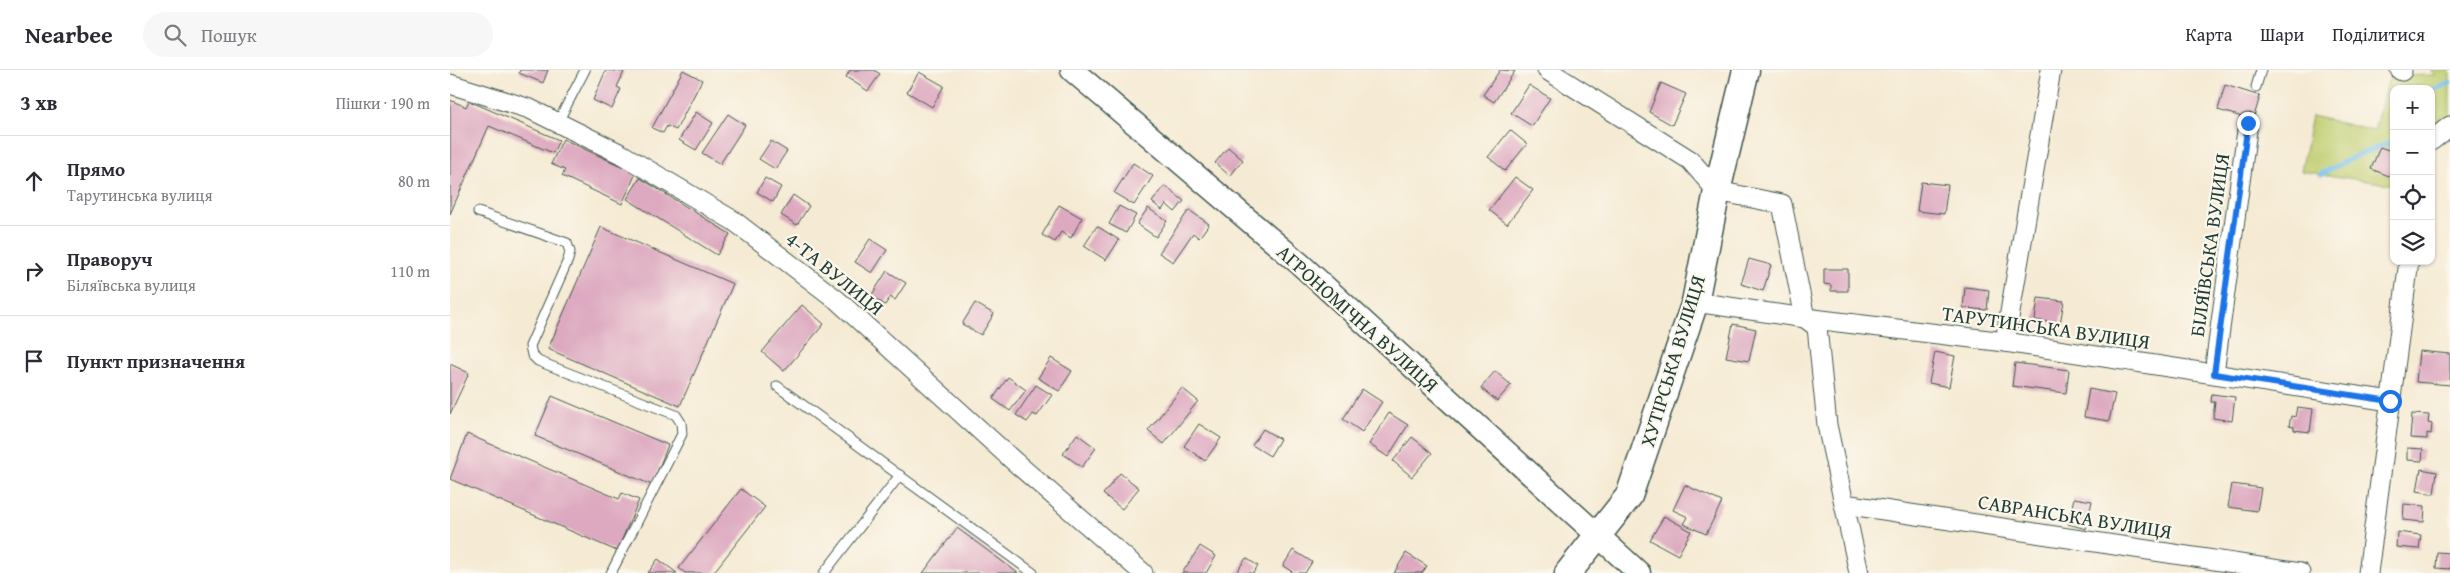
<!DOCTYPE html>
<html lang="uk">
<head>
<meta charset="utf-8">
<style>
  :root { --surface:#fff; --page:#f7f7f7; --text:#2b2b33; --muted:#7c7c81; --line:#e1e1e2 }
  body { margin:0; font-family:"Gentium Book Plus",serif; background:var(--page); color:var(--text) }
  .controls { position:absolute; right:15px; top:15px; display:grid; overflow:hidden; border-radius:10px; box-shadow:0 1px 4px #0004 }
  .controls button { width:45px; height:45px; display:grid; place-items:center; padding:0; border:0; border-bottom:1px solid var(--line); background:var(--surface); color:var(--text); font:25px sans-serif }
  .stop { position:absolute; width:15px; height:15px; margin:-11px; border:4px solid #1a73e8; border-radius:50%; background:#fff }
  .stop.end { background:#1a73e8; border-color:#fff; box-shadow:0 1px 5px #0008 }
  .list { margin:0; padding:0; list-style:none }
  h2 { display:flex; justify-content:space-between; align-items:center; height:65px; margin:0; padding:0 20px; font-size:21px }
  h2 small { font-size:16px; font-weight:400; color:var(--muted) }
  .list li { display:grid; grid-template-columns:32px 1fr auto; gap:15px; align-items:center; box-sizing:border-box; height:90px; padding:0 20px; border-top:1px solid var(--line) }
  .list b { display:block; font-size:19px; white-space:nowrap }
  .list p { margin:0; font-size:16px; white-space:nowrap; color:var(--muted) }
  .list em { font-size:16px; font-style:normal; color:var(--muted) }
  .icon { flex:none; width:28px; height:28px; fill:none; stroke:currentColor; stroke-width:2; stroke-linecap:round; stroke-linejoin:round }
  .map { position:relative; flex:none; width:2000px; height:503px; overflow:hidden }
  header { display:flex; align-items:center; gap:30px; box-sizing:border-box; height:70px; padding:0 25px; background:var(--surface); border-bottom:1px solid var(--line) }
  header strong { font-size:24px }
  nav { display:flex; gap:28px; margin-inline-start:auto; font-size:18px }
  .search { width:350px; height:45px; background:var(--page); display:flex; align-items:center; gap:12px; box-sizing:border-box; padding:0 18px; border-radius:28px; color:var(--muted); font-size:19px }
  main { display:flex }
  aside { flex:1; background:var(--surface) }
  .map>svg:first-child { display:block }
  .grass { fill:#c0ce6f; stroke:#708652 }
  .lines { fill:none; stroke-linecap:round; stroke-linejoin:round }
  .stream { stroke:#70beea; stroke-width:5 }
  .building { fill:#dda9c0 }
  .service-casing { stroke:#3f574c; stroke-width:11 }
  .minor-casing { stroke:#3f574c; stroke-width:21 }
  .tertiary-casing { stroke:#3f574c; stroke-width:25 }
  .secondary-casing { stroke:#3f574c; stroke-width:29 }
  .service { stroke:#fff; stroke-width:9 }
  .minor { stroke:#fff; stroke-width:19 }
  .tertiary { stroke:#fff; stroke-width:22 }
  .secondary { stroke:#fff; stroke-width:26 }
  .route { stroke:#1a73e8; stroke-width:6 }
  .labels { text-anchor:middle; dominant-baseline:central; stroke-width:4.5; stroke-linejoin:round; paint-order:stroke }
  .street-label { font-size:20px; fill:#1f3d34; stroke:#fbf7ec }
</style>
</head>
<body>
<header>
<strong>Nearbee</strong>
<div class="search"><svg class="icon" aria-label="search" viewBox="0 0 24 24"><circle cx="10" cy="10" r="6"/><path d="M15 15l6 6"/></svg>Пошук</div>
<nav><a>Карта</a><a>Шари</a><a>Поділитися</a></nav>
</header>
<main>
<aside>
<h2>3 хв<small>Пішки · 190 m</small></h2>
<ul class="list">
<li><svg class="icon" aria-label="ahead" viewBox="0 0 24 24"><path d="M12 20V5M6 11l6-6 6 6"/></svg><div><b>Прямо</b><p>Тарутинська вулиця</p></div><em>80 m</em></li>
<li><svg class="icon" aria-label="right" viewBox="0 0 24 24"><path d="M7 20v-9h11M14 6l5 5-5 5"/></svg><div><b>Праворуч</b><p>Біляївська вулиця</p></div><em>110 m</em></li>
<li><svg class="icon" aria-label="arrive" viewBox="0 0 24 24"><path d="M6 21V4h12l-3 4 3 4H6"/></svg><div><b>Пункт призначення</b></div></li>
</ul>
</aside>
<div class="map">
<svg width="2000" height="503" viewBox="0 0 2000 503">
  <rect width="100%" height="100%" fill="#fbf7ec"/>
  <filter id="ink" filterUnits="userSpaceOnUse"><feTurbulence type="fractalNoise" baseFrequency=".02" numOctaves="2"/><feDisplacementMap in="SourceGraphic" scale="10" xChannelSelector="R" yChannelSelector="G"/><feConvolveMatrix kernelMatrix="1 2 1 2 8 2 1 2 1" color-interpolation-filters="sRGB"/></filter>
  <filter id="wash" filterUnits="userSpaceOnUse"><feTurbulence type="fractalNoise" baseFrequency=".0096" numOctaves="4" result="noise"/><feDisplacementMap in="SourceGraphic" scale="20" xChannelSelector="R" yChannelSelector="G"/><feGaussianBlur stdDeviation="1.12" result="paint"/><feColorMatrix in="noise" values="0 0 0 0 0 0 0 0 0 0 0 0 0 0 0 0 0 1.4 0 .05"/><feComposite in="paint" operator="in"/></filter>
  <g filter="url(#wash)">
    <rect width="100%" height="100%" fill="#f5ead3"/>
    <path class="grass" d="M1980 0H2000V47L1981 62V19H1944V115L1851 101 1862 46 1924 61 1935 19 1941 6 1985 5Z"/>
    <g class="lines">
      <g class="stream">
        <path d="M1981 21 2000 13"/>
        <path d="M1871 104 1906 86 1944 71"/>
      </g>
    </g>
    <g id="blocks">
      <g class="building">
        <path d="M70 0H98L93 13 69 3Z"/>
        <path d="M156 0 174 2 167 17 171 19 162 39 143 30Z"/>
        <path d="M233 0 252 10 226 60 217 56 213 63 202 58Z"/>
        <path d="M400 0H424L430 4 418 21 396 7Z"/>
        <path d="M1050 0 1065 1 1044 32 1033 25Z"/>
        <path d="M469 2 494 16 482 37 457 22Z"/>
        <path d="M1211 13 1236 24 1222 55 1199 42Z"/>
        <path d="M1079 15 1100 28 1082 56 1061 43Z"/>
        <path d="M1775 15 1810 26 1803 50 1768 40Z"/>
        <path d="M0 30 16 37 19 31 109 70 103 83 39 56 0 144Z"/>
        <path d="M246 42 263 53 246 80 229 70Z"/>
        <path d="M278 44 295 55 270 94 252 83Z"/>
        <path d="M1060 60 1077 74 1055 101 1038 87Z"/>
        <path d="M113 69 186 103 172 134 112 106 115 100 101 94Z"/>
        <path d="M321 71 337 81 325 99 309 89Z"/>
        <path d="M778 77 793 90 780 106 765 93Z"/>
        <path d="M1930 77 1944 82V93L1939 106 1921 99Z"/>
        <path d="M683 93 703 106 684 135 664 123Z"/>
        <path d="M1065 107 1083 120 1057 154 1039 140Z"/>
        <path d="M190 108 280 164 267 185 177 129Z"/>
        <path d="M315 108 331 117 323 132 307 122Z"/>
        <path d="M1471 112 1498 115 1494 144 1467 141Z"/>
        <path d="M715 116 734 131 725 142 716 134 712 140 702 132Z"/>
        <path d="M343 125 359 136 347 155 331 145Z"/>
        <path d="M609 135 632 148 621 168 611 162 605 172 592 165Z"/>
        <path d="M669 136 686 145 676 163 659 154Z"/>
        <path d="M698 138 717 151 706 167 687 154Z"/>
        <path d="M739 140 759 154 749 168 743 163 723 192 709 183Z"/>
        <path d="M647 156 669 170 656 190 634 176Z"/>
        <path d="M151 157 283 214 230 336 98 279Z"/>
        <path d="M420 169 437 180 422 203 405 192Z"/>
        <path d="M1299 189 1321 195 1313 221 1291 214Z"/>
        <path d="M1374 199H1398V221H1381V215L1374 214Z"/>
        <path d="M437 201 456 213 445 230 440 227 435 235 421 226Z"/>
        <path d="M1515 217 1539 220 1537 240 1513 238Z"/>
        <path d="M1588 228 1614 231 1610 254 1585 250Z"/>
        <path d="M525 233 544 244 531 265 512 254Z"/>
        <path d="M352 235 374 254 334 301 312 282Z"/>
        <path d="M1283 254 1306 259 1299 291 1276 287Z"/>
        <path d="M1969 281 2000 284V315L1966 312Z"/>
        <path d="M1485 282 1505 286 1499 317 1479 313Z"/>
        <path d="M601 288 622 301 609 321 588 308Z"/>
        <path d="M1565 293 1619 300 1616 323 1562 316Z"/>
        <path d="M0 294 19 303 0 344Z"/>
        <path d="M1045 301 1061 315 1047 331 1031 318Z"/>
        <path d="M558 307 576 320 560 341 543 329Z"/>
        <path d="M586 315 602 325 587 346 583 344 577 352 566 345Z"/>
        <path d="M732 318 748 331 714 374 698 361Z"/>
        <path d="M912 319 932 332 912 362 893 349Z"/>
        <path d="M1639 319 1665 324 1659 351 1634 347Z"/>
        <path d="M1762 324 1785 327 1782 351 1763 348 1765 332H1761Z"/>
        <path d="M102 326 218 375 202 415 85 366Z"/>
        <path d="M1847 337 1863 339 1860 362 1844 360V357L1839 356 1841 346 1845 347Z"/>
        <path d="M939 343 958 355 938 387 919 374Z"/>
        <path d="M1962 344 1979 345 1978 353 1982 354 1981 364 1977 363V369L1960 368Z"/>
        <path d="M749 354 771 368 755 391 734 376Z"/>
        <path d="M813 359 830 369 820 386 802 375Z"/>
        <path d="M17 364 169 429 172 423 189 430 167 481 0 409Z"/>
        <path d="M627 364 646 378 632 397 613 384Z"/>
        <path d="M962 367 982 383 962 407 943 391Z"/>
        <path d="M1957 378 1973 379 1972 391 1957 390Z"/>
        <path d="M1971 399 1987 402 1984 424 1967 421Z"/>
        <path d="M670 403 689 418 672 439 653 424Z"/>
        <path d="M1782 414 1811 418 1807 441 1778 437Z"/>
        <path d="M1235 415 1272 432 1256 464 1234 454 1238 447 1223 440Z"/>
        <path d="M291 419 315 437 263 503H235L229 498Z"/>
        <path d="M1624 428 1642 431 1636 459 1618 454Z"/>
        <path d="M1954 434 1975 436 1974 452 1953 450Z"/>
        <path d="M1214 446 1241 461 1228 485 1200 470Z"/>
        <path d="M507 458 568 503H473Z"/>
        <path d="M1947 462 1971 465 1969 479 1946 477Z"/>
        <path d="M750 476 766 486 756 503H732Z"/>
        <path d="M843 480 862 492 855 503H844L833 496Z"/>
        <path d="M1987 482 2000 483V499L1986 498Z"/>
        <path d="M956 483 977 496 972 503H944Z"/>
        <path d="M796 488 808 496 803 503H786Z"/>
        <path d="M208 489 227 503H198Z"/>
      </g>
    </g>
  </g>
  <g filter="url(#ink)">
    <use href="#blocks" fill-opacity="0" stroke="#3f574c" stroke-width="1"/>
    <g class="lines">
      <g class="service-casing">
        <g id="service">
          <path d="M1806 17 1811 0"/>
          <path d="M108 52 135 0"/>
          <path d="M28 142 117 173 120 182 118 190 80 276 82 285 88 291 226 345 231 353 232 364 161 503"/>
          <path d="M327 316 583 503"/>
          <path d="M374 503 450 405"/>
        </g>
      </g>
      <g class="minor-casing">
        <g id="minor">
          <path d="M1097 0 1240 90 1267 121 1332 134 1355 248 1367 257 1377 355 1409 503"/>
          <path d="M1950 0 1952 1"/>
          <path d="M0 14 80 39 171 84 284 151 387 230 566 393 693 503"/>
          <path d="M1981 71 2000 56"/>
          <path d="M1245 232 1355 248 1555 272 1940 331"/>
          <path d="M1555 272 1601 0"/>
          <path d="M1764 303 1798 53"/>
          <path d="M1394 434 1850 503"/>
          <path d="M1918 503 1959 191"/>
        </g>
      </g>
      <g class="tertiary-casing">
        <path id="tertiary" d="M622 0 850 194 1189 503"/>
      </g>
      <g class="secondary-casing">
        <path id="secondary" d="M1118 503 1179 426 1245 232 1267 121 1296 0"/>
      </g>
      <use href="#service" class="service"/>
      <use href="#minor" class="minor"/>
      <use href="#tertiary" class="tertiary"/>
      <use href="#secondary" class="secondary"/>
    </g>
  </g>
  <g class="lines" filter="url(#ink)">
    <path class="route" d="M1798 53 1764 304 1940 331"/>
  </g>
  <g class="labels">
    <g class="street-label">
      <text transform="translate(1759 175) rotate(-82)">БІЛЯЇВСЬКА ВУЛИЦЯ</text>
      <text transform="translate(385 203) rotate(39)">4-ТА ВУЛИЦЯ</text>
      <text transform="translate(908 248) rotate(42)">АГРОНОМІЧНА ВУЛИЦЯ</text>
      <text transform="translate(1596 257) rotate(8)">ТАРУТИНСЬКА ВУЛИЦЯ</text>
      <text transform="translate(1222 291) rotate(-73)">ХУТІРСЬКА ВУЛИЦЯ</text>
      <text transform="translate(1625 446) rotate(9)">САВРАНСЬКА ВУЛИЦЯ</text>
    </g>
  </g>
</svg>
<div class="controls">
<button>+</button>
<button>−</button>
<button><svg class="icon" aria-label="locate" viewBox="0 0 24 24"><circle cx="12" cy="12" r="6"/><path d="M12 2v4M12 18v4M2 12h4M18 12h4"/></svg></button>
<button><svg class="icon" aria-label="layers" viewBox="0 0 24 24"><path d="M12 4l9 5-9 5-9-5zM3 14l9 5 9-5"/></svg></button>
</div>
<div class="stop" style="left:1940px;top:331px"></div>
<div class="stop end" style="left:1798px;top:53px"></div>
</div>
</main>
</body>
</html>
